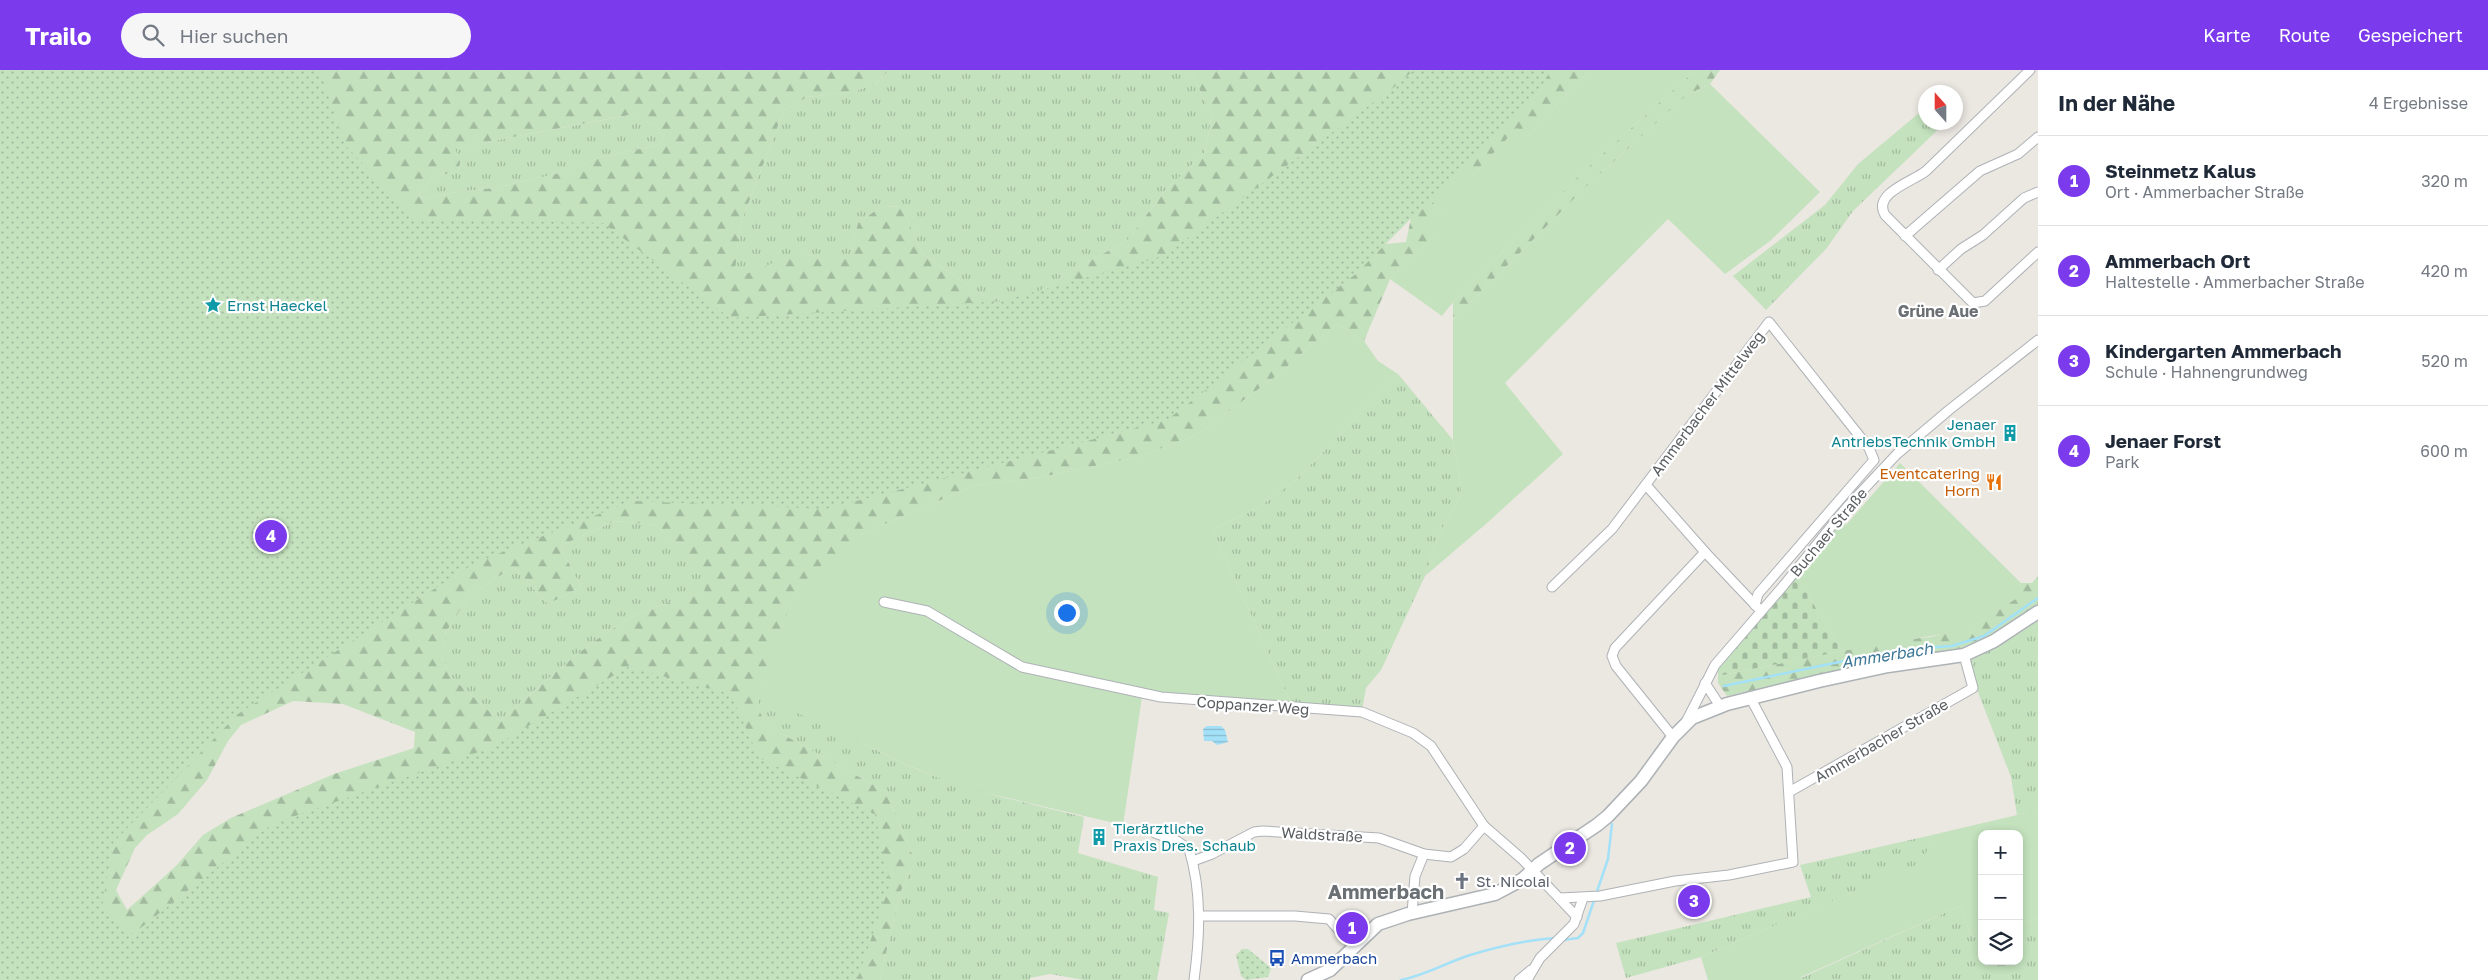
<!DOCTYPE html>
<html lang="de">
<head>
<meta charset="utf-8">
<style>
  :root { --surface:#fff; --page:#f6f6f7; --text:#1f2937; --muted:#747a83; --line:#e0e1e3; --accent:#7c3aed }
  body { margin:0; font-family:"Golos Text",sans-serif; background:var(--page); color:var(--text) }
  .controls { position:absolute; right:15px; bottom:15px; display:grid; overflow:hidden; border-radius:10px; box-shadow:0 2px 8px #0003 }
  .controls button { width:45px; height:45px; display:grid; place-items:center; padding:0; border:0; border-bottom:1px solid var(--line); background:var(--surface); color:var(--text); font:25px sans-serif }
  .compass { position:absolute; left:1918px; top:15px; width:45px; height:45px; border-radius:50%; background:var(--surface); box-shadow:0 2px 8px #0003; rotate:339deg }
  .you { position:absolute; left:1066px; top:542px; width:18px; height:18px; margin:-12px; border:4px solid #fff; border-radius:50%; background:#1a73e8; box-shadow:0 0 0 8px #1a73e833 }
  .badge { display:grid; place-items:center; width:32px; height:32px; border-radius:50%; background:var(--accent); color:#fff; font-size:16px; font-weight:700 }
  .pin { position:absolute; translate:-50% -50%; border:2px solid #fff; box-shadow:0 1px 5px #0006 }
  .list { margin:0; padding:0; list-style:none }
  h2 { display:flex; justify-content:space-between; align-items:center; height:65px; margin:0; padding:0 20px; font-size:21px }
  h2 small { font-size:16px; font-weight:400; color:var(--muted) }
  .list li { display:grid; grid-template-columns:32px 1fr auto; gap:15px; align-items:center; box-sizing:border-box; height:90px; padding:0 20px; border-top:1px solid var(--line) }
  .list b { display:block; font-size:19px; white-space:nowrap }
  .list p { margin:0; font-size:16px; white-space:nowrap; color:var(--muted) }
  .list em { font-size:16px; font-style:normal; color:var(--muted) }
  .icon { flex:none; width:28px; height:28px; fill:none; stroke:currentColor; stroke-width:2; stroke-linecap:round; stroke-linejoin:round }
  .map { position:relative; flex:none; width:2038px; height:910px; overflow:hidden }
  header { display:flex; align-items:center; gap:30px; box-sizing:border-box; height:70px; padding:0 25px; background:var(--accent); color:#fff }
  header strong { font-size:24px }
  nav { display:flex; gap:28px; margin-inline-start:auto; font-size:18px }
  .search { width:350px; height:45px; background:var(--page); display:flex; align-items:center; gap:12px; box-sizing:border-box; padding:0 18px; border-radius:28px; color:var(--muted); font-size:19px }
  main { display:flex }
  aside { flex:1; background:var(--surface) }
  .map>svg:first-child { display:block }
  .grass { fill:url(#grass-tufts) }
  .forest { fill:url(#forest-firs); fill-rule:evenodd }
  .cemetery { fill:url(#cemetery-stones) }
  .park { fill:url(#park-dots) }
  .garden { fill:#c4e2be }
  .water { fill:url(#water-rules) }
  .lines { fill:none; stroke-linecap:round; stroke-linejoin:round }
  .stream { stroke:#a3e1f9; stroke-width:2.5 }
  .minor-casing { stroke:#aeb2b6; stroke-width:11 }
  .secondary-casing { stroke:#adb2b6; stroke-width:15 }
  .minor { stroke:#fff; stroke-width:9 }
  .secondary { stroke:#fff; stroke-width:12 }
  .labels { text-anchor:middle; dominant-baseline:central; stroke-width:4.5; stroke-linejoin:round; paint-order:stroke }
  .culture-label { font-size:15px; fill:#0d838f; stroke:#fff; text-anchor:start }
  .street-label { font-size:15px; fill:#595e61; stroke:#fff }
  .food-label { font-size:15px; fill:#c56008; stroke:#fff; text-anchor:end }
  .worship-label { font-size:15px; fill:#5b616d; stroke:#fff; text-anchor:start }
  .transit-label { font-size:15px; fill:#164399; stroke:#fff; text-anchor:start }
  .neighbourhood-label { font-size:16px; font-weight:bold; fill:#6a7073; stroke:#fff }
  .water-label { font-size:16px; font-style:italic; fill:#3d7798; stroke:#fff }
  .district-label { font-size:20px; font-weight:bold; fill:#6a7073; stroke:#fff }
</style>
</head>
<body>
<header>
<strong>Trailo</strong>
<div class="search"><svg class="icon" aria-label="search" viewBox="0 0 24 24"><circle cx="10" cy="10" r="6"/><path d="M15 15l6 6"/></svg>Hier suchen</div>
<nav><a>Karte</a><a>Route</a><a>Gespeichert</a></nav>
</header>
<main>
<div class="map">
<svg width="2038" height="910" viewBox="0 0 2038 910">
  <defs>
    <pattern id="grass-tufts" width="24" height="20" patternUnits="userSpaceOnUse" patternTransform="scale(1.25)"><rect width="24" height="20" fill="#c4e2be"/><path d="M3 7l-1-3M5 7V3M7 7l1-3M15 17l-1-3M17 17v-4M19 17l1-3" fill="none" stroke="#a2ba9e"/></pattern>
    <pattern id="forest-firs" width="22" height="20" patternUnits="userSpaceOnUse" patternTransform="scale(1.25)"><rect width="22" height="20" fill="#c4e2be"/><path d="M5 1l3.5 6h-7zM16 11l3.5 6h-7z" fill="#a2ba9e"/></pattern>
    <pattern id="cemetery-stones" width="16" height="16" patternUnits="userSpaceOnUse" patternTransform="scale(1.25)"><rect width="16" height="16" fill="#c4e2be"/><path d="M2 7V4a2 2 0 0 1 4 0v3zM10 15v-3a2 2 0 0 1 4 0v3z" fill="#a2ba9e"/></pattern>
    <pattern id="park-dots" width="8" height="8" patternUnits="userSpaceOnUse" patternTransform="scale(1.25)"><rect width="8" height="8" fill="#c4e2be"/><path d="M2 2h.1M6 6h.1" fill="none" stroke="#a2ba9e" stroke-width="1.8" stroke-linecap="round"/></pattern>
    <pattern id="water-rules" width="6" height="5" patternUnits="userSpaceOnUse" patternTransform="scale(1.25)"><rect width="6" height="5" fill="#a3e1f9"/><path d="M0 2.5h6" fill="none" stroke="#88bacd"/></pattern>
  </defs>
  <rect width="100%" height="100%" fill="#ebe7e1"/>
  <g class="grass">
    <path d="M889 0H1190L1212 45 1205 82 1162 124 1127 171 1076 198 1027 229 994 231 977 222 922 183 902 137 882 136 858 153 849 190 806 185 733 210 740 155 784 40 807 27 853 22 876 13Z"/>
    <path d="M1925 38 1926 52 1945 53 1853 141 1826 179 1766 240 1733 206 1825 135 1858 94Z"/>
    <path d="M630 45 654 54 665 66 658 75 602 87 556 104 494 118 456 122 424 129 418 126 432 107 459 101 460 92 454 78Z"/>
    <path d="M1398 304 1453 370 1462 423 1439 465 1425 506 1381 600 1366 618 1362 640 1292 636 1213 460 1257 438 1296 410Z"/>
    <path d="M615 451 656 455 708 505 705 523C679 529 652 536 629 549 582 575 541 616 500 651L450 606 442 586 446 562 469 526 513 497 548 534 581 517 560 476Z"/>
    <path d="M2038 551V740L2017 745 2011 707 1976 617 1969 591 2002 574Z"/>
    <path d="M758 628C810 641 857 672 905 694 962 720 1023 732 1084 747L1078 783 1158 807 1154 840 1169 843 1157 910H1084L1050 904 1030 908V910H880L899 825 915 791 886 722 766 655 759 640Z"/>
    <path d="M1932 765 1924 792 1701 887 1626 908 1616 873 1811 827 1800 795Z"/>
    <path d="M1960 836 1972 867 1982 865V891H2019V854L2038 848V910H1802L1801 908Z"/>
  </g>
  <g class="forest">
    <path d="M126 0H889L876 13 853 22 807 27 784 40 740 155 734 209 775 192 806 185 849 189 858 153 882 136 902 137 922 183 977 222 994 231 1027 229 1076 198 1127 171 1162 124 1205 82 1212 45 1190 0H1591L1527 66 1517 59 1472 106 1431 130 1443 143 1434 166 1390 209 1364 271 1337 254 1275 307 1195 366 1138 387 1037 408 976 415 862 464 796 521 758 621 759 640 766 655 886 722 915 791 899 825 880 910H0ZM629 45 654 54 665 66 658 75 602 87 556 104 494 118 456 122 424 129 418 126 432 107 459 101 460 92 455 78ZM1412 143 1406 172 1367 176ZM615 451 656 455 707 505 704 523C679 529 652 536 629 549 582 575 541 616 500 651L450 606 442 586 446 562 469 526 513 497 548 534 581 517 560 476ZM293 631 343 634 415 662 414 678 334 704 231 748 203 765 176 796 127 840 116 820 135 778 147 765 178 744 207 710 228 671 241 655Z"/>
    <path d="M1695 0H1720L1710 14 1687 25 1588 115 1453 250V232L1575 109Z"/>
    <path d="M2038 506V537L1995 565 1962 583 1886 590 1727 626 1718 613V606L1891 571 1931 567 1976 554 2018 527 2021 513H2032Z"/>
  </g>
  <path class="cemetery" d="M1796 505 1842 581 1718 606V597Z"/>
  <g class="park">
    <path d="M0 0H320L346 76 415 149 603 153 730 248 1002 231 1163 186 1393 18 1414 0H1551L1541 17 1357 203 1167 350 826 439 632 431 475 493 238 644 113 773 102 837 133 864 272 754 493 677 628 597 731 624 759 688 875 744 890 814 857 910H0Z"/>
    <path d="M1242 879H1248L1271 898 1268 907 1246 910 1241 906 1236 885Z"/>
  </g>
  <g class="garden">
    <path d="M1591 0H1695L1575 109 1453 232 1442 246 1390 209 1434 166 1429 157 1443 143 1431 130 1464 99 1472 106 1517 58 1527 66Z"/>
    <path d="M1710 14 1820 122 1770 171 1725 204 1668 149 1505 313 1563 384 1487 453 1425 506 1439 465 1462 423 1453 370V250L1588 115 1687 25Z"/>
    <path d="M1337 254 1364 271 1378 291 1398 304 1296 410 1257 438 1213 460 1292 636 1143 620 1123 755 961 717 905 694 822 653 758 628V621L766 598 796 521 813 502 862 464 976 415 1037 408 1138 387 1195 366 1275 307Z"/>
    <path d="M1900 393 2021 513 2019 527 1976 554 1954 562 1842 581 1796 505 1842 450 1846 455Z"/>
    <path d="M2038 740V848L2019 854V764H1982V865L1972 867 1960 836 1801 907 1802 910H1708L1701 887 1923 792 1932 765Z"/>
  </g>
  <path class="water" d="M1207 656H1221L1225 660 1228 672 1217 675 1212 671H1204L1203 659Z"/>
  <g class="lines">
    <g class="stream">
      <path d="M1724 616 1897 580 1952 576 1984 566 2038 528"/>
      <path d="M1563 870 1578 868 1583 863 1608 789 1612 754"/>
      <path d="M1401 910C1425 905 1444 894 1467 886 1496 877 1525 870 1555 868"/>
    </g>
    <g class="minor-casing">
      <g id="minor">
        <path d="M2030 0 1926 101C1914 111 1872 123 1885 145L1973 233 1985 231 2038 182"/>
        <path d="M1905 166 1980 101 2018 84 2038 67"/>
        <path d="M1938 200 1961 179 1983 165 2024 128 2038 122"/>
        <path d="M1646 415 1705 482"/>
        <path d="M1552 517 1612 459 1769 252 1869 378 1874 390 1758 524 1755 535"/>
        <path d="M884 532 927 541 1022 597 1161 627 1362 642 1413 663 1431 676 1484 756 1522 789 1577 847"/>
        <path d="M1705 613 1720 636"/>
        <path d="M1686 652 1715 595 1784 515 1847 437 1897 384 1949 340 2038 270"/>
        <path d="M1673 667 1616 596 1612 586 1615 578 1705 482 1758 538"/>
        <path d="M1789 722 1973 618 1964 585"/>
        <path d="M1155 763 1177 771 1189 779C1202 822 1200 866 1194 910"/>
        <path d="M1193 791 1212 784 1254 762 1263 761 1379 768 1424 784 1451 787 1464 779 1484 756"/>
        <path d="M1560 828 1600 826 1675 811 1729 805 1793 792 1787 697 1750 627"/>
        <path d="M1412 843 1415 806 1424 784"/>
        <path d="M1199 846H1295L1329 849 1354 877"/>
        <path d="M1519 910 1531 900"/>
        <path d="M1527 910 1540 888 1574 854 1583 828"/>
      </g>
    </g>
    <g class="secondary-casing">
      <path id="secondary" d="M1308 910 1330 900 1378 854 1408 844 1495 824 1523 809 1539 794 1597 755 1608 746 1641 711 1673 667 1692 648 1727 634 1819 611 1888 596 1964 585 1994 571 2038 542"/>
    </g>
    <use href="#minor" class="minor"/>
    <use href="#secondary" class="secondary"/>
  </g>
  <defs>
    <g id="sight-bare" transform="scale(1.35)"><path d="M0-6L1.8-2.2L6-1.7L2.9 1.2L3.7 5.4L0 3.3L-3.7 5.4L-2.9 1.2L-6-1.7L-1.8-2.2Z" fill="#0f9aa8" stroke="#fff" stroke-width="2.5" paint-order="stroke"/></g>
    <g id="building-bare" transform="scale(1.35)"><path d="M-4-6H4V6H1V3H-1V6H-4ZM-2.5-4.3h1.7v1.8h-1.7ZM.8-4.3h1.7v1.8H.8ZM-2.5-1h1.7V.8h-1.7ZM.8-1h1.7V.8H.8Z" fill="#0f9aa8" stroke="#fff" stroke-width="2.5" paint-order="stroke"/></g>
    <g id="restaurant-bare" transform="scale(1.35)"><path d="M-5-6h1v4h1v-4h1v4h1v-4h1v5L-1.5 .5V6h-2V.5L-5-1ZM5-6V6H3V1.5H1.5Q1.5-4 5-6Z" fill="#e8710a" stroke="#fff" stroke-width="2.5" paint-order="stroke"/></g>
    <g id="church-bare" transform="scale(1.35)"><path d="M-1.2-6h2.4v3.5h3.3v2.4h-3.3V6h-2.4V-.1h-3.3v-2.4h3.3Z" fill="#6b7280" stroke="#fff" stroke-width="2.5" paint-order="stroke"/></g>
    <g id="bus-bare" transform="scale(1.35)"><path d="M-5-6H5V4H4V6H2V4H-2V6H-4V4H-5ZM-3.5-4V0h7V-4ZM-3.5 1.2v1.5H-2V1.2ZM2 1.2v1.5H3.5V1.2Z" fill="#1a4fb4" stroke="#fff" stroke-width="2.5" paint-order="stroke"/></g>
  </defs>
  <g fill-rule="evenodd">
    <use href="#sight-bare" x="213" y="235"/>
    <use href="#building-bare" x="2010" y="363"/>
    <use href="#restaurant-bare" x="1994" y="412"/>
    <use href="#building-bare" x="1099" y="767"/>
    <use href="#church-bare" x="1462" y="811"/>
    <use href="#bus-bare" x="1277" y="888"/>
  </g>
  <g class="labels">
    <g class="culture-label">
      <text x="227" y="235">Ernst Haeckel</text>
      <text x="1996" y="354" text-anchor="end">Jenaer<tspan x="1996" dy="17">AntriebsTechnik GmbH</tspan></text>
      <text x="1113" y="758">Tierärztliche<tspan x="1113" dy="17">Praxis Dres. Schaub</tspan></text>
    </g>
    <g class="street-label">
      <text transform="translate(1707 333) rotate(-53)">Ammerbacher Mittelweg</text>
      <text transform="translate(1828 462) rotate(-50)">Buchaer Straße</text>
      <text transform="translate(1253 635) rotate(4)">Coppanzer Weg</text>
      <text transform="translate(1881 670) rotate(-30)">Ammerbacher Straße</text>
      <text transform="translate(1322 764) rotate(3)">Waldstraße</text>
    </g>
    <g class="food-label">
      <text x="1980" y="403">Eventcatering<tspan x="1980" dy="17">Horn</tspan></text>
    </g>
    <g class="worship-label">
      <text x="1476" y="811">St. Nicolai</text>
    </g>
    <g class="transit-label">
      <text x="1291" y="888">Ammerbach</text>
    </g>
    <g class="neighbourhood-label">
      <text x="1938" y="241">Grüne Aue</text>
    </g>
    <g class="water-label">
      <text transform="translate(1887 585) rotate(-9)">Ammerbach</text>
    </g>
    <g class="district-label">
      <text x="1386" y="821">Ammerbach</text>
    </g>
  </g>
</svg>
<div class="controls">
<button>+</button>
<button>−</button>
<button><svg class="icon" aria-label="layers" viewBox="0 0 24 24"><path d="M12 4l9 5-9 5-9-5zM3 14l9 5 9-5"/></svg></button>
</div>
<svg class="compass" viewBox="-18 -18 36 36"><path d="M0-13l5 13h-10z" fill="#e53935"/><path d="M0 13l5-13h-10z" fill="#747a83"/></svg>
<div class="you"></div>
<div class="pin badge" style="left:1352px;top:858px">1</div>
<div class="pin badge" style="left:1570px;top:778px">2</div>
<div class="pin badge" style="left:1694px;top:831px">3</div>
<div class="pin badge" style="left:271px;top:466px">4</div>
</div>
<aside>
<h2>In der Nähe<small>4 Ergebnisse</small></h2>
<ul class="list">
<li><span class="badge">1</span><div><b>Steinmetz Kalus</b><p>Ort · Ammerbacher Straße</p></div><em>320 m</em></li>
<li><span class="badge">2</span><div><b>Ammerbach Ort</b><p>Haltestelle · Ammerbacher Straße</p></div><em>420 m</em></li>
<li><span class="badge">3</span><div><b>Kindergarten Ammerbach</b><p>Schule · Hahnengrundweg</p></div><em>520 m</em></li>
<li><span class="badge">4</span><div><b>Jenaer Forst</b><p>Park</p></div><em>600 m</em></li>
</ul>
</aside>
</main>
</body>
</html>
